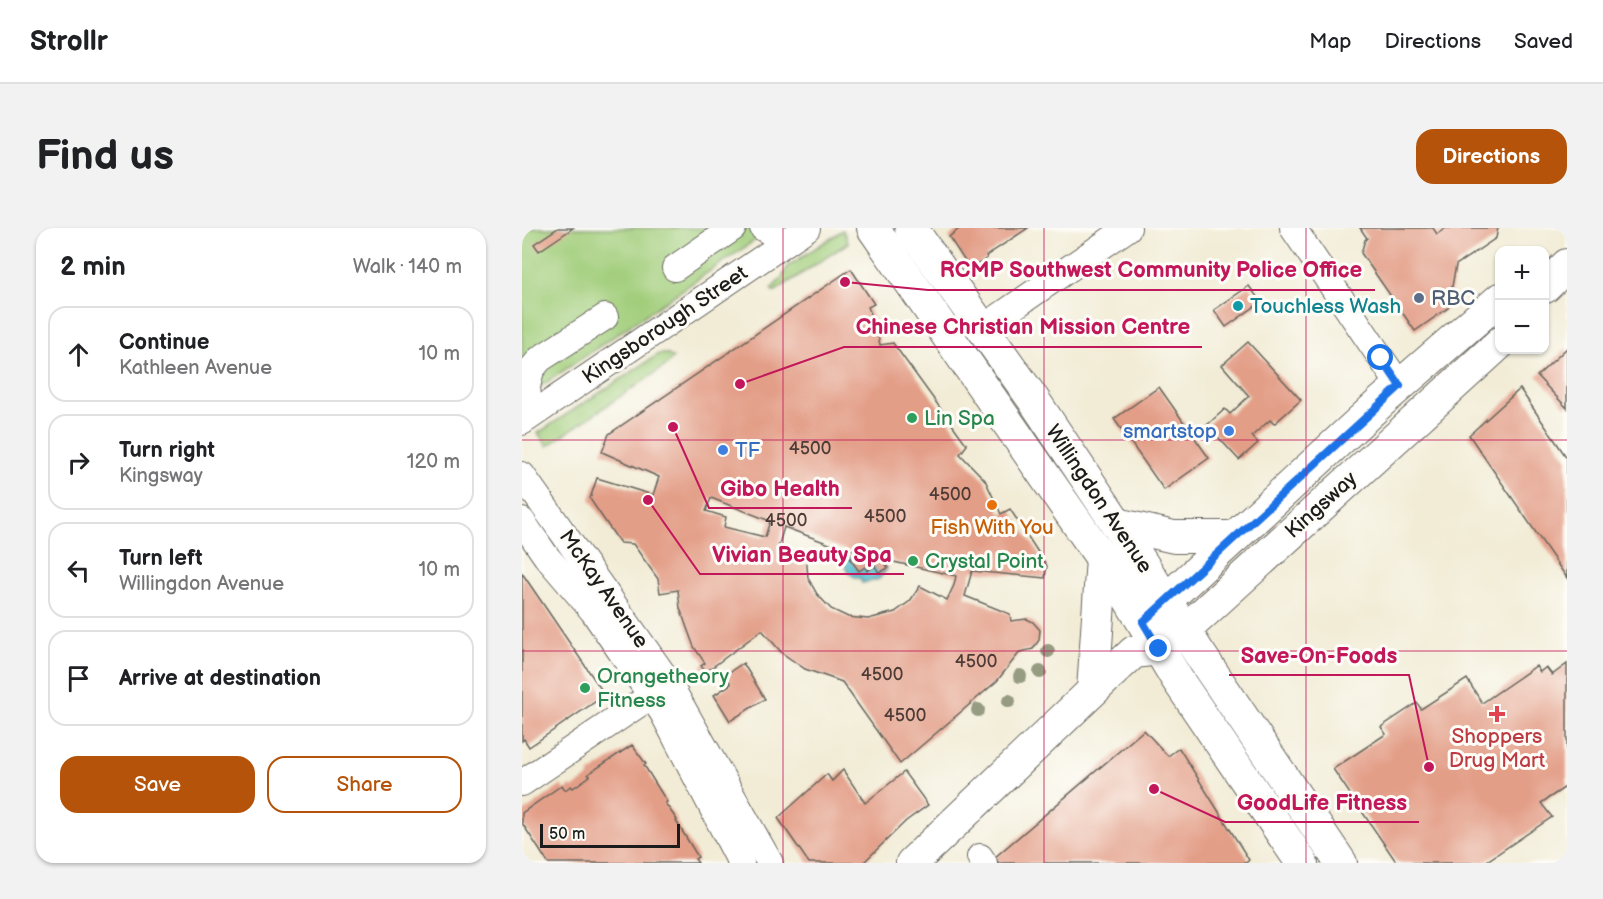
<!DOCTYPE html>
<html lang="en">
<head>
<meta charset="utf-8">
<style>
  :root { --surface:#fff; --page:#f2f2f2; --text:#202124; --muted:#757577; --line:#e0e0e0; --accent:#b45309 }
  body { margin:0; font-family:"Balsamiq Sans",sans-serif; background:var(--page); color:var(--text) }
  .controls { position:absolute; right:18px; top:18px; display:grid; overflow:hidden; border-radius:12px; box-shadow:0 2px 4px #0004 }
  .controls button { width:54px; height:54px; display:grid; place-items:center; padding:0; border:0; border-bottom:2px solid var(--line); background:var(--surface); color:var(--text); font:30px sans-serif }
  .scale { position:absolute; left:18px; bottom:15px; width:140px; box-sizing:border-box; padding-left:6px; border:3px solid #1c1c1c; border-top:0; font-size:16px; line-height:21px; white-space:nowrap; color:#1c1c1c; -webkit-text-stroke:4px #fdfcf7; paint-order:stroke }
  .stop { position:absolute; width:18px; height:18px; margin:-14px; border:4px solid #1a73e8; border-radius:50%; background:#fff }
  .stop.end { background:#1a73e8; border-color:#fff; box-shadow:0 2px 6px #0008 }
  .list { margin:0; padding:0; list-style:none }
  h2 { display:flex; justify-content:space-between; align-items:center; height:78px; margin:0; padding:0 24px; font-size:26px }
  h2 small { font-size:20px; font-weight:400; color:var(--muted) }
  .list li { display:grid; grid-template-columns:39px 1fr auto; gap:18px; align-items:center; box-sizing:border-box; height:96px; margin:0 12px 12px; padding:0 12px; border:2px solid var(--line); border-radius:18px }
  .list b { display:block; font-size:22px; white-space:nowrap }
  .list p { margin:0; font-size:20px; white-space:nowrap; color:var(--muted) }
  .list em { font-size:20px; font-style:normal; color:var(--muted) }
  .actions { display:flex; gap:12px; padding:18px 24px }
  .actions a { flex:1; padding:14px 0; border:2px solid var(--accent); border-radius:18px; text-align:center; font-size:21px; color:var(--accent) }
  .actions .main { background:var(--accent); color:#fff }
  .icon { flex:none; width:33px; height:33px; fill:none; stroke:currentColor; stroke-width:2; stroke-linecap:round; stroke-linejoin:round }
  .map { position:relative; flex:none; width:1045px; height:635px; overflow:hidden; border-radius:18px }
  header { display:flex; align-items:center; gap:36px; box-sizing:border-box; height:84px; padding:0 30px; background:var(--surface); border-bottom:2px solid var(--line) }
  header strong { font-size:28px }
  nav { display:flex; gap:33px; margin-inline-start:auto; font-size:21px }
  .intro { display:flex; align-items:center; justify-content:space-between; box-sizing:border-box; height:144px; padding:0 36px }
  h1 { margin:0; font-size:42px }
  .button { padding:15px 27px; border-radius:18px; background:var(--accent); color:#fff; font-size:21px; font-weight:700 }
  main { display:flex; gap:36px; padding:0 36px }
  aside { flex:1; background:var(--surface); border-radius:18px; box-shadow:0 2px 4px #0004 }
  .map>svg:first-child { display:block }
  .green { fill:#a2ce7b; stroke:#5f754c; stroke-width:1.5 }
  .water { fill:#4fbacb; stroke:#366b74; stroke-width:1.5 }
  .building { fill:#e39e87; fill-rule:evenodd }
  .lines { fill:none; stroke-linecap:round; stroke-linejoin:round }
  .minor-casing { stroke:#67655d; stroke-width:28 }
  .major-casing { stroke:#67655d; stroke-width:34 }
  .minor { stroke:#fff; stroke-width:26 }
  .major { stroke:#fff; stroke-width:32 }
  .tree { fill:#969c82 }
  .route { stroke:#1a73e8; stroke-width:8 }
  .grid { fill:none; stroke:#c2185b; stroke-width:1.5; stroke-opacity:0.55 }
  .service-dot { fill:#5c6f8a; stroke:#fdfcf7; stroke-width:2 }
  .culture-dot { fill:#0f9aa8; stroke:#fdfcf7; stroke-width:2 }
  .leisure-dot { fill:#2e9e5b; stroke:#fdfcf7; stroke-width:2 }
  .shop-dot { fill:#3f7fe0; stroke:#fdfcf7; stroke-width:2 }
  .food-dot { fill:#e8710a; stroke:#fdfcf7; stroke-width:2 }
  .health-dot { fill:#e0444e; stroke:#fdfcf7; stroke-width:2 }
  .labels { text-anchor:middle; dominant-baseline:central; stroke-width:6; stroke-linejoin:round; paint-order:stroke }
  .number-label { font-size:18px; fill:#4e3c37 }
  .service-label { font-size:21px; fill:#4e5e75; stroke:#fdfcf7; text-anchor:start }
  .culture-label { font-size:21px; fill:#0d838f; stroke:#fdfcf7; text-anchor:start }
  .street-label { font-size:21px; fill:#1c1c1c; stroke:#fdfcf7 }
  .leisure-label { font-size:21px; fill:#27864d; stroke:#fdfcf7; text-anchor:start }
  .shop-label { font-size:21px; fill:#366cbe; stroke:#fdfcf7; text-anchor:end }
  .food-label { font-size:21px; fill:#c56008; stroke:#fdfcf7 }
  .health-label { font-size:21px; fill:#be3a42; stroke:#fdfcf7 }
  .leader { fill:none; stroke:#c2185b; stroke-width:2 }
  .callout-dot { fill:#c2185b; stroke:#fdfcf7; stroke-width:2 }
  .callout-label { font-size:22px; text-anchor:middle; font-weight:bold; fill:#c2185b; stroke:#fdfcf7; stroke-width:6; stroke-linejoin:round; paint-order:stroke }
</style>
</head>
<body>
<header>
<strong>Strollr</strong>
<nav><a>Map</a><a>Directions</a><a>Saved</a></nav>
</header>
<div class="intro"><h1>Find us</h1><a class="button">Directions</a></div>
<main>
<aside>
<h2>2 min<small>Walk · 140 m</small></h2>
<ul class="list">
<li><svg class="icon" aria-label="ahead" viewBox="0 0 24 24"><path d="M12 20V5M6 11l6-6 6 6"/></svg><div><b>Continue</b><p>Kathleen Avenue</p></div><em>10 m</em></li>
<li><svg class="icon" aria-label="right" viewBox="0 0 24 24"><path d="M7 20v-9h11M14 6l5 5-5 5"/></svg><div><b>Turn right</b><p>Kingsway</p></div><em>120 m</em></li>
<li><svg class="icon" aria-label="left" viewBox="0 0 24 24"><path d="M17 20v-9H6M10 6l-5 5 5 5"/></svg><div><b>Turn left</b><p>Willingdon Avenue</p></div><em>10 m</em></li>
<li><svg class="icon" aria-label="arrive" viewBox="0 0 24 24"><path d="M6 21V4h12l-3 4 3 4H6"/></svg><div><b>Arrive at destination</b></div></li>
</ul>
<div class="actions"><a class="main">Save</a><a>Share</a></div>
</aside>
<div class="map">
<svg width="1045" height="635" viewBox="0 0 1045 635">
  <rect width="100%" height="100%" fill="#fdfcf7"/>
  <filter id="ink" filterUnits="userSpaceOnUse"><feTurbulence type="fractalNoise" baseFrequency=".0167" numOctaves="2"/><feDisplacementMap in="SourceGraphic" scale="12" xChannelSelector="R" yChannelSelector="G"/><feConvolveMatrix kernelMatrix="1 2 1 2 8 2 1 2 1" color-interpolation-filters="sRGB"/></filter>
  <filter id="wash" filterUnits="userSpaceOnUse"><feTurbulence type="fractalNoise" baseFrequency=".008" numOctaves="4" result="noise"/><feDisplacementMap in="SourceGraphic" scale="24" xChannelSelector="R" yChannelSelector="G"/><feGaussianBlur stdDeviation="1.35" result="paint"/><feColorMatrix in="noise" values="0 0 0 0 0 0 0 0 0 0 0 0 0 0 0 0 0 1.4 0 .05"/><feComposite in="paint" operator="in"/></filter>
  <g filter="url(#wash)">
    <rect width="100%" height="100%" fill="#f2ecd6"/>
    <g class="green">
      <path d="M0 0H251L0 171Z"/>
      <path d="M321 2 326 15 252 64 249 61 259 51 266 38Z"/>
      <path d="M137 126H145L151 130 145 137 25 218 16 205Z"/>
    </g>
    <path class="water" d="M324 328H328L329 331 337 343 343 339 345 342 353 338 357 345 366 340 357 351 340 355 339 351C327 348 320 342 324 328Z"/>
    <g id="blocks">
      <g class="building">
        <path d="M36 0H51L17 23 12 16Z"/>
        <path d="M438 0H506L464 28 465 30 461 33 448 41 427 9Z"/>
        <path d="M838 0H911L915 6 924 0H976L974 10 934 37 926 80 893 103 839 25 843 12 845 10Z"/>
        <path d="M329 41 352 76 346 79 354 98 358 117 371 115 445 217 438 226 463 252 479 286 488 281 525 338 523 350 450 343 443 368 488 386 489 393 505 391 511 394 518 402 517 412 511 421 498 424 475 453 378 536 320 454 283 441 260 425 240 402 184 444 179 438 183 435 172 419 165 400 158 380 156 362 138 365 136 351 111 316 98 315 68 271 75 250 131 267 137 249 80 224 87 206ZM189 270 248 293 243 309 202 299 204 289 184 283ZM262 299 326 323 331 321 335 327 328 331 337 343 343 339 345 343 353 338 357 345 366 340 362 333 369 329 372 334 434 348 432 357 425 372 398 358 388 373 373 384 346 391 326 389 309 381 295 366 286 350 284 326 255 323Z"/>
        <path d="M727 58 739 74 704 99 692 82Z"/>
        <path d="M726 114 779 172 752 196 748 192 730 208 736 215 717 232 685 197 703 181 708 186 727 168 700 137Z"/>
        <path d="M1045 120V180L1015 148Z"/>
        <path d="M637 159 687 230 642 262 592 191Z"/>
        <path d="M998 161 1045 230V350L947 207Z"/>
        <path d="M0 345 83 467 7 519 2 511 0 513Z"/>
        <path d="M221 435 243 471 208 493 192 467 209 456 203 447Z"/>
        <path d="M1045 436V558L1019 575 1030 589 962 635H875L811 541 864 506 859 499 895 475 899 481 945 451 960 475 1014 438 1018 444 1024 439 1030 447Z"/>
        <path d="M622 502 646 528 657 520 727 632 724 635H477L472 630Z"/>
        <path d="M110 517 124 536 122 537 145 574 143 575 155 592 154 593 176 629 173 631 176 635H26L0 595V585L40 557 43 562 49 558 51 560 68 548 66 546Z"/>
        <path d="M321 542 343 575 382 544 406 577 384 593 341 635H287L256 590 305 546 310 553Z"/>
      </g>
    </g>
  </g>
  <g filter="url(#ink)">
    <use href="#blocks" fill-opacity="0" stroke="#67655d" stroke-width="1.5"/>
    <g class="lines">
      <g class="minor-casing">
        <g id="minor">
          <path d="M241 0 264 14"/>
          <path d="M771 0 878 158"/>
          <path d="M153 40 211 0"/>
          <path d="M461 100 606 0"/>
          <path d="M8 188 5 159 9 142 18 131 83 89"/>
          <path d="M0 194 285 0"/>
          <path d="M0 247 143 449 248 635"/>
          <path d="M0 293 24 328 71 383 141 485 219 635"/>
          <path d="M0 555 142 459"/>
          <path d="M458 629 462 635"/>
        </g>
      </g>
      <g class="major-casing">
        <g id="major">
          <path d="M351 0 601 361 655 451 780 635"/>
          <path d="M389 0 511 171 595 296 677 425 819 635"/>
          <path d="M1023 59 1045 37"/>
          <path d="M595 296 652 309H713"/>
          <path d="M629 386 859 174 978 71"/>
          <path d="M571 462 580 330"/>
          <path d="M390 635 598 437 612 424 637 421 663 402 978 115"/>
        </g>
      </g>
      <use href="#minor" class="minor"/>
      <use href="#major" class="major"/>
    </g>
    <g class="tree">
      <circle cx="526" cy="423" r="7"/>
      <circle cx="518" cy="444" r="7"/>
      <circle cx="498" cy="448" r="7"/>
      <circle cx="487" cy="473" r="7"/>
      <circle cx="456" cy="482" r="7"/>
    </g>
  </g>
  <g class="lines" filter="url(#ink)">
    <path class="route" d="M637 421 621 394 878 158 859 130"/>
  </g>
  <path class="grid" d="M261 0V635M522 0V635M784 0V635M0 212H1045M0 423H1045"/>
  <circle class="service-dot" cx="897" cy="70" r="6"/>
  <circle class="culture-dot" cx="716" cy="78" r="6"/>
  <g class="leisure-dot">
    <circle cx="390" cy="190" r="6"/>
    <circle cx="391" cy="333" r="6"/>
    <circle cx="63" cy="460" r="6"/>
  </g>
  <g class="shop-dot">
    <circle cx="707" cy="203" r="6"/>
    <circle cx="201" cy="222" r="6"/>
  </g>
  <circle class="food-dot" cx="470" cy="277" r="6"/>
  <path class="health-dot" d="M972 477h6v6h6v6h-6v6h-6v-6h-6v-6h6z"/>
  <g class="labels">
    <g class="number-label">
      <text x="288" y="220">4500</text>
      <text x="428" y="266">4500</text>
      <text x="363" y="288">4500</text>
      <text x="264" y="292">4500</text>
      <text x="454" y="433">4500</text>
      <text x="360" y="446">4500</text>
      <text x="383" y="487">4500</text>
    </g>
    <g class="service-label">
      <text x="909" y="70">RBC</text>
    </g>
    <g class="culture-label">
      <text x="728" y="78">Touchless Wash</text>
    </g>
    <g class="street-label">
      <text transform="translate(143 97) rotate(-34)">Kingsborough Street</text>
      <text transform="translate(577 271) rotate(56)">Willingdon Avenue</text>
      <text transform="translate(799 277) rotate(-42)">Kingsway</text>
      <text transform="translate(82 361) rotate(55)">McKay Avenue</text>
    </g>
    <g class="leisure-label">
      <text x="402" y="190">Lin Spa</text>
      <text x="403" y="333">Crystal Point</text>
      <text x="75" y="448">Orangetheory<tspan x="75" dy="24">Fitness</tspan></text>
    </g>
    <g class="shop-label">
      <text x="695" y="203">smartstop</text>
      <text x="213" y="222" text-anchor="start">TF</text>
    </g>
    <g class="food-label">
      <text x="470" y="299">Fish With You</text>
    </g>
    <g class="health-label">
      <text x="975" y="508">Shoppers<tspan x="975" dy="24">Drug Mart</tspan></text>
    </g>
  </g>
  <path class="leader" d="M323 54L406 62H853M218 156L322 119H680M151 199L187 280H330M126 272L178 346H382M907 539L887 447H707M632 561L703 594H897"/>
  <g class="callout-dot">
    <circle cx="323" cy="54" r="6"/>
    <circle cx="218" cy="156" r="6"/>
    <circle cx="151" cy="199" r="6"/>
    <circle cx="126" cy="272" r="6"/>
    <circle cx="907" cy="539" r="6"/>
    <circle cx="632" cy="561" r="6"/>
  </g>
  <g class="callout-label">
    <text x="629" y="49">RCMP Southwest Community Police Office</text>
    <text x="501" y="106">Chinese Christian Mission Centre</text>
    <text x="258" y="268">Gibo Health</text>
    <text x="280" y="334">Vivian Beauty Spa</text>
    <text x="797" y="435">Save-On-Foods</text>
    <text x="800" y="582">GoodLife Fitness</text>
  </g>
</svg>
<div class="controls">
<button>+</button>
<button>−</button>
</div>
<div class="scale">50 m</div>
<div class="stop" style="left:859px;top:130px"></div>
<div class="stop end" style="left:637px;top:421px"></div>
</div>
</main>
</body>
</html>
